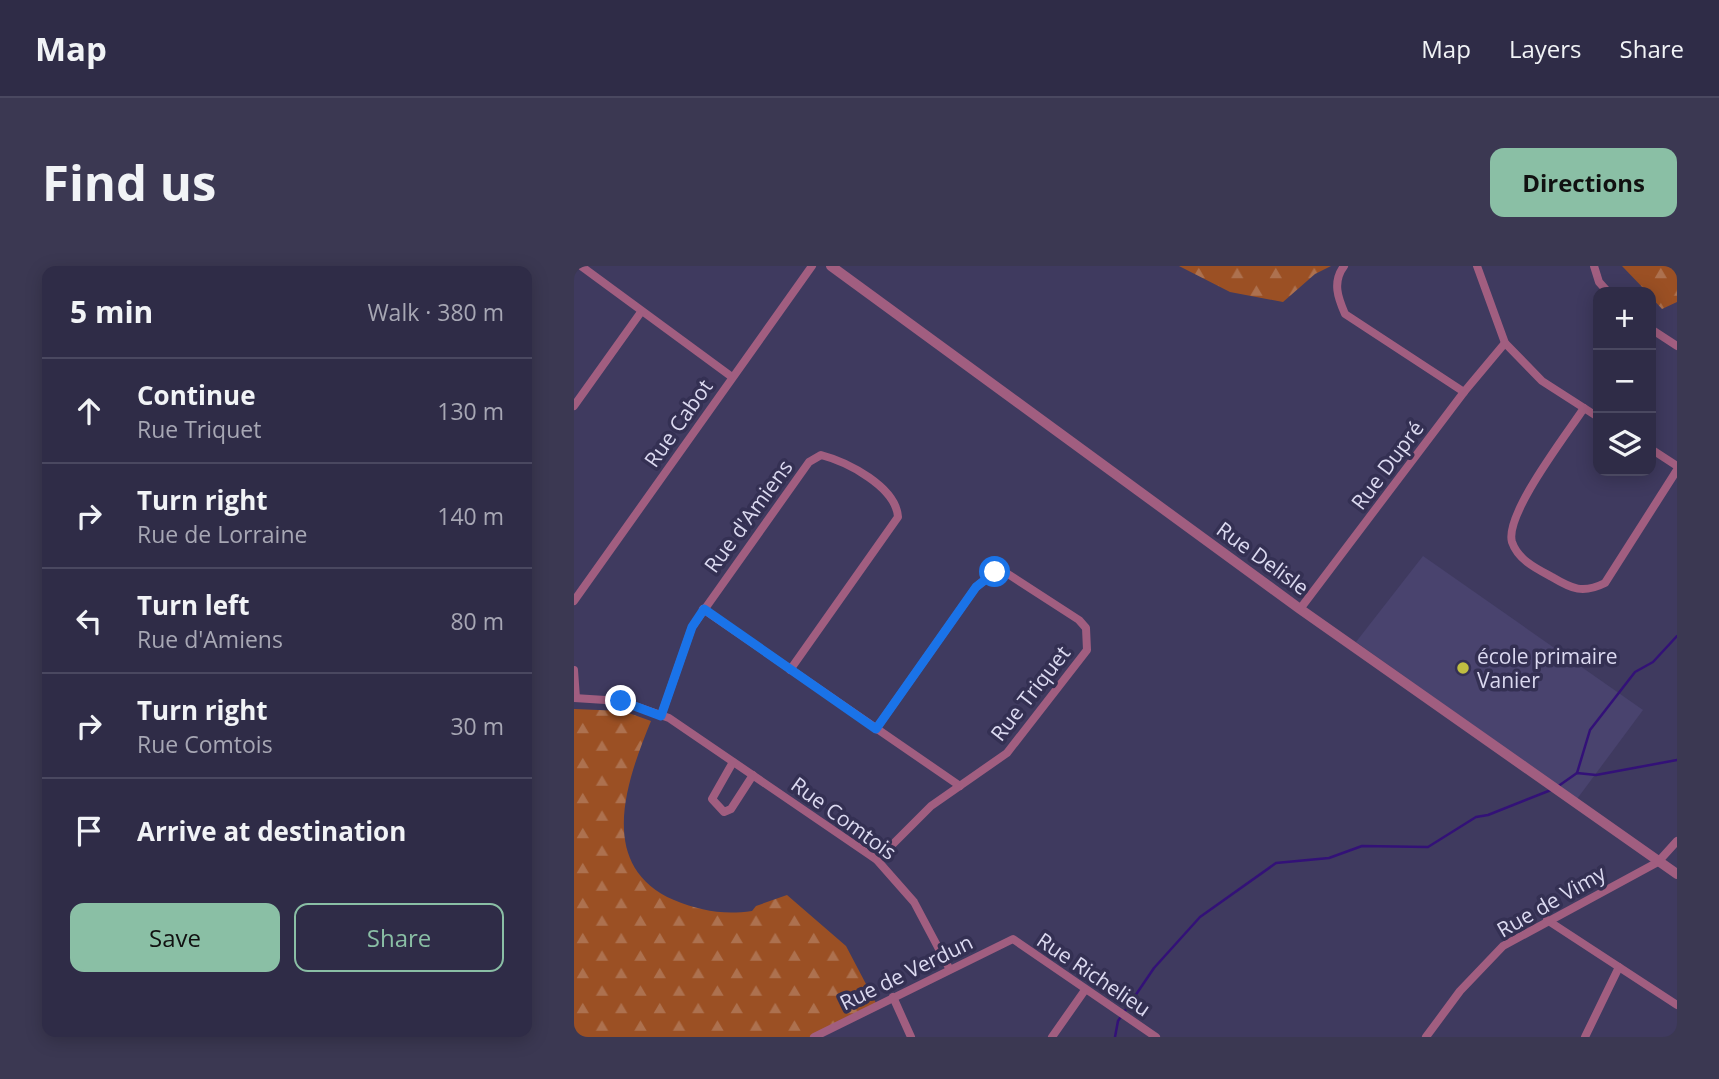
<!DOCTYPE html>
<html lang="en">
<head>
<meta charset="utf-8">
<style>
  :root { --surface:#2f2c47; --page:#3b3852; --text:#f1f3f6; --muted:#a7a7b4; --line:#4a4860; --accent:#8abfa5 }
  body { margin:0; font-family:"Open Sans",sans-serif; background:var(--page); color:var(--text) }
  .controls { position:absolute; right:21px; top:21px; display:grid; overflow:hidden; border-radius:14px; box-shadow:0 4px 18px #0003 }
  .controls button { width:63px; height:63px; display:grid; place-items:center; padding:0; border:0; border-bottom:2px solid var(--line); background:var(--surface); color:var(--text); font:35px sans-serif }
  .stop { position:absolute; width:21px; height:21px; margin:-16px; border:5px solid #1a73e8; border-radius:50%; background:#fff }
  .stop.end { background:#1a73e8; border-color:#fff; box-shadow:0 2px 7px #0008 }
  .list { margin:0; padding:0; list-style:none }
  h2 { display:flex; justify-content:space-between; align-items:center; height:91px; margin:0; padding:0 28px; font-size:30px }
  h2 small { font-size:23px; font-weight:400; color:var(--muted) }
  .list li { display:grid; grid-template-columns:46px 1fr auto; gap:21px; align-items:center; box-sizing:border-box; height:105px; padding:0 28px; border-top:2px solid var(--line) }
  .list b { display:block; font-size:26px; white-space:nowrap }
  .list p { margin:0; font-size:23px; white-space:nowrap; color:var(--muted) }
  .list em { font-size:23px; font-style:normal; color:var(--muted) }
  .actions { display:flex; gap:14px; padding:21px 28px }
  .actions a { flex:1; padding:16px 0; border:2px solid var(--accent); border-radius:14px; text-align:center; font-size:24px; color:var(--accent) }
  .actions .main { background:var(--accent); color:#111 }
  .icon { flex:none; width:38px; height:38px; fill:none; stroke:currentColor; stroke-width:2; stroke-linecap:round; stroke-linejoin:round }
  .map { position:relative; flex:none; width:1103px; height:771px; overflow:hidden; border-radius:14px }
  header { display:flex; align-items:center; gap:42px; box-sizing:border-box; height:98px; padding:0 35px; background:var(--surface); border-bottom:2px solid var(--line) }
  header strong { font-size:33px }
  nav { display:flex; gap:38px; margin-inline-start:auto; font-size:24px }
  .intro { display:flex; align-items:center; justify-content:space-between; box-sizing:border-box; height:168px; padding:0 42px }
  h1 { margin:0; font-size:49px }
  .button { padding:18px 32px; border-radius:14px; background:var(--accent); color:#111; font-size:24px; font-weight:700 }
  main { display:flex; gap:42px; padding:0 42px }
  aside { flex:1; background:var(--surface); border-radius:14px; box-shadow:0 4px 18px #0003 }
  .map>svg:first-child { display:block }
  .built { fill:#49436e }
  .forest { fill:url(#forest-firs) }
  .lines { fill:none; stroke-linecap:round; stroke-linejoin:round }
  .stream { stroke:#331178; stroke-width:2.5 }
  .minor { stroke:#a15e80; stroke-width:8 }
  .tertiary { stroke:#a15e80; stroke-width:10 }
  .route { stroke:#1a73e8; stroke-width:9 }
  .poi-dot { fill:#c0be41; stroke:#343053; stroke-width:2.5 }
  .labels { text-anchor:middle; dominant-baseline:central; stroke-width:7; stroke-linejoin:round; paint-order:stroke }
  .street-label { font-size:21px; fill:#dbd9f0; stroke:#343053 }
  .poi-label { font-size:21px; fill:#dbd9f0; stroke:#343053; text-anchor:start }
</style>
</head>
<body>
<header>
<strong>Map</strong>
<nav><a>Map</a><a>Layers</a><a>Share</a></nav>
</header>
<div class="intro"><h1>Find us</h1><a class="button">Directions</a></div>
<main>
<aside>
<h2>5 min<small>Walk · 380 m</small></h2>
<ul class="list">
<li><svg class="icon" aria-label="ahead" viewBox="0 0 24 24"><path d="M12 20V5M6 11l6-6 6 6"/></svg><div><b>Continue</b><p>Rue Triquet</p></div><em>130 m</em></li>
<li><svg class="icon" aria-label="right" viewBox="0 0 24 24"><path d="M7 20v-9h11M14 6l5 5-5 5"/></svg><div><b>Turn right</b><p>Rue de Lorraine</p></div><em>140 m</em></li>
<li><svg class="icon" aria-label="left" viewBox="0 0 24 24"><path d="M17 20v-9H6M10 6l-5 5 5 5"/></svg><div><b>Turn left</b><p>Rue d'Amiens</p></div><em>80 m</em></li>
<li><svg class="icon" aria-label="right" viewBox="0 0 24 24"><path d="M7 20v-9h11M14 6l5 5-5 5"/></svg><div><b>Turn right</b><p>Rue Comtois</p></div><em>30 m</em></li>
<li><svg class="icon" aria-label="arrive" viewBox="0 0 24 24"><path d="M6 21V4h12l-3 4 3 4H6"/></svg><div><b>Arrive at destination</b></div></li>
</ul>
<div class="actions"><a class="main">Save</a><a>Share</a></div>
</aside>
<div class="map">
<svg width="1103" height="771" viewBox="0 0 1103 771">
  <defs>
    <pattern id="forest-firs" width="22" height="20" patternUnits="userSpaceOnUse" patternTransform="scale(1.75)"><rect width="22" height="20" fill="#9b5024"/><path d="M5 1l3.5 6h-7zM16 11l3.5 6h-7z" fill="#ad714f"/></pattern>
  </defs>
  <rect width="100%" height="100%" fill="#3f3a5f"/>
  <path class="built" d="M849 290 1069 444 1003 533 782 376Z"/>
  <g class="forest">
    <path d="M605 0H757L741 8 709 36 656 26Z"/>
    <path d="M1048 0H1103V36L1088 43 1077 31V26H1073Z"/>
    <path d="M0 443 49 445 77 455C52 516 22 600 100 634 127 645 149 649 178 645L182 640 213 629 272 680 303 739 240 771H0Z"/>
  </g>
  <g class="lines">
    <g class="stream">
      <path d="M1003 507 1016 464 1061 406 1079 396 1103 370"/>
      <path d="M983 521 1003 507 1022 509 1103 494"/>
      <path d="M541 771 544 755 580 702 626 651 702 597 755 592 788 580 854 581 902 551 914 549 977 524"/>
    </g>
    <g class="minor">
      <path d="M7 0 158 111"/>
      <path d="M770 0C758 16 764 32 771 48L890 126"/>
      <path d="M903 0 931 77 968 115 1024 151"/>
      <path d="M1020 0 1025 16 1034 26"/>
      <path d="M1077 63 1103 80"/>
      <path d="M0 140 67 46"/>
      <path d="M1010 142C993 168 930 249 938 276 944 294 963 303 978 311 998 323 1009 328 1031 317L1103 204"/>
      <path d="M1077 183 1103 200"/>
      <path d="M0 335 238 0"/>
      <path d="M129 343 386 520"/>
      <path d="M726 343 890 126 931 77"/>
      <path d="M0 404 2 432"/>
      <path d="M0 432 47 435 95 452 303 594 340 636 375 702"/>
      <path d="M87 450 118 361 235 196 247 189C274 196 322 221 324 251L216 404"/>
      <path d="M302 463 402 321 421 306 434 308 505 354 512 362 513 384 433 487 357 540 303 594"/>
      <path d="M159 496 138 533 150 546 157 543 179 509"/>
      <path d="M973 654 1103 739"/>
      <path d="M319 731 337 771"/>
      <path d="M240 771 439 673 582 771"/>
      <path d="M478 771 511 724"/>
      <path d="M852 771 886 725 929 680 1084 596 1103 575"/>
      <path d="M1011 771 1045 701"/>
    </g>
    <path class="tertiary" d="M257 0 726 343 1103 608"/>
  </g>
  <g class="lines">
    <path class="route" d="M47 435 87 450 118 361 130 343 302 463 402 321 421 306"/>
  </g>
  <circle class="poi-dot" cx="889" cy="402" r="7"/>
  <g class="labels">
    <g class="street-label">
      <text transform="translate(104 157) rotate(-55)">Rue Cabot</text>
      <text transform="translate(813 199) rotate(-53)">Rue Dupré</text>
      <text transform="translate(174 250) rotate(-54)">Rue d'Amiens</text>
      <text transform="translate(689 292) rotate(36)">Rue Delisle</text>
      <text transform="translate(456 427) rotate(-52)">Rue Triquet</text>
      <text transform="translate(270 552) rotate(36)">Rue Comtois</text>
      <text transform="translate(977 635) rotate(-30)">Rue de Vimy</text>
      <text transform="translate(332 706) rotate(-26)">Rue de Verdun</text>
      <text transform="translate(520 708) rotate(34)">Rue Richelieu</text>
    </g>
    <g class="poi-label">
      <text x="903" y="390">école primaire<tspan x="903" dy="24">Vanier</tspan></text>
    </g>
  </g>
</svg>
<div class="controls">
<button>+</button>
<button>−</button>
<button><svg class="icon" aria-label="layers" viewBox="0 0 24 24"><path d="M12 4l9 5-9 5-9-5zM3 14l9 5 9-5"/></svg></button>
</div>
<div class="stop" style="left:421px;top:306px"></div>
<div class="stop end" style="left:47px;top:435px"></div>
</div>
</main>
</body>
</html>
